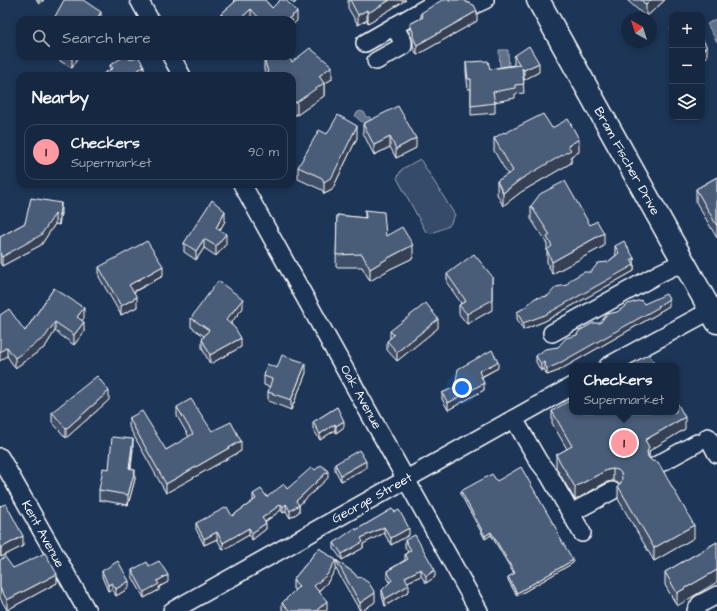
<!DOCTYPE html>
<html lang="en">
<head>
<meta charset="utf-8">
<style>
  :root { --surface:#162841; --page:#1f3048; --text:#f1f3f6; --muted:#9ea6b1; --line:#35445a; --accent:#ff9aa2 }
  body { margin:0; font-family:"Architects Daughter",sans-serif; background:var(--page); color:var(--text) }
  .controls { position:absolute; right:12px; top:12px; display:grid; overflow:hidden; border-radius:8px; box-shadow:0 2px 6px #0003 }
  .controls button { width:36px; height:36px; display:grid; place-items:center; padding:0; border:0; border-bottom:1px solid var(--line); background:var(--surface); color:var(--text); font:20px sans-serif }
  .compass { position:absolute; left:621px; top:12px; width:36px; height:36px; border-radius:50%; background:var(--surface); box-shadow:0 2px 6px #0003; rotate:321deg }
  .you { position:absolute; left:462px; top:388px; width:14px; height:14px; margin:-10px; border:3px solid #fff; border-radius:50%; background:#1a73e8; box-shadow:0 0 0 6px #1a73e833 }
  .badge { display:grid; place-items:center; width:26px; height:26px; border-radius:50%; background:var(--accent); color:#111; font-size:13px; font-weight:700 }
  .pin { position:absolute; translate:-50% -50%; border:2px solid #fff; box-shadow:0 1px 4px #0006 }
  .popup { position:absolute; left:569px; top:363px; width:110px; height:52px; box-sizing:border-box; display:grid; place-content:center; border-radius:8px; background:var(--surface); filter:drop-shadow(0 1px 3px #0005); font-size:13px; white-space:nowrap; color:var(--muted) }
  .popup b { font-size:15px; color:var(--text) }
  .popup::after { content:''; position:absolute; left:50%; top:100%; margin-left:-8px; border:8px solid transparent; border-top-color:var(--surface) }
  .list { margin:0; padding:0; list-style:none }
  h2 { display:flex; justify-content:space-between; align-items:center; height:52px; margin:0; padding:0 16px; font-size:17px }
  h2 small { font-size:13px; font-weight:400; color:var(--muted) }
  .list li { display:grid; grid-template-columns:26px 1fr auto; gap:12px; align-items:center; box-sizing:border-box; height:56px; margin:0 8px 8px; padding:0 8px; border:1px solid var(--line); border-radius:12px }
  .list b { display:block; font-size:15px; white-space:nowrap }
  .list p { margin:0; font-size:13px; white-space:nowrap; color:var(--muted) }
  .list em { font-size:13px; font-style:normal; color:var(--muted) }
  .icon { flex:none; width:22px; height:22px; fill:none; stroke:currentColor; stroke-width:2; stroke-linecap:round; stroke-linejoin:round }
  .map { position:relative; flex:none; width:717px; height:611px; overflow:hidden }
  .search { position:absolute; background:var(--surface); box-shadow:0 2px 6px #0003; left:16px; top:16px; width:280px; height:44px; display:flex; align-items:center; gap:10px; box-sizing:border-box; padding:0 14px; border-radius:12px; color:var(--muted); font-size:15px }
  .panel { position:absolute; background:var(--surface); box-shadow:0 2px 6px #0003; left:16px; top:72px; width:280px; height:116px; border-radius:12px }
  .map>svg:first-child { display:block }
  .green { fill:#364b69; stroke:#9aa5b4 }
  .water { fill:#617289; stroke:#a0aab8 }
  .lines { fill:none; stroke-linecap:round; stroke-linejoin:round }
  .minor-casing { stroke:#fff; stroke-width:20 }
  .major-casing { stroke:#fff; stroke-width:25 }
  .minor { stroke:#1d3557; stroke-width:17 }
  .major { stroke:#1d3557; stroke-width:22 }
  .wall { fill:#405068; stroke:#fff }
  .shaded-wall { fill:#344155; stroke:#fff }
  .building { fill:#4a5d79; stroke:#fff }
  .labels { text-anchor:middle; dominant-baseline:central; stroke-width:3.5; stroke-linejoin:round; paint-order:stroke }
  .street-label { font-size:13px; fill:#fff; stroke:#1d3557 }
</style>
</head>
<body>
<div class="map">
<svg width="717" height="611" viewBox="0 0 717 611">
  <rect width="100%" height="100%" fill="#1d3557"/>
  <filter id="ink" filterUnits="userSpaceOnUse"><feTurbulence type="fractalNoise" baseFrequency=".025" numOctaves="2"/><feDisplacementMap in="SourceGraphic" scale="8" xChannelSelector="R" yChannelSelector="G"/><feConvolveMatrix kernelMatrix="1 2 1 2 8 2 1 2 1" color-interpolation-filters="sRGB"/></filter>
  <g filter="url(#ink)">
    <path class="green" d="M420 159 455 215 449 226 432 233 426 232 397 178 402 169Z"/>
    <g class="water">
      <path d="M715 19 717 22V42L707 24Z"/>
      <path d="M499 50H508L509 69 500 70Z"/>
      <path d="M361 111 365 113V116L367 117H370L371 120 364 124 356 117 355 115 358 112Z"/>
    </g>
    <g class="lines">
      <g class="minor-casing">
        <g id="minor">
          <path d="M139 0 150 20"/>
          <path d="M470 0 474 5 485 0"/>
          <path d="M365 43 440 0"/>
          <path d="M171 56 182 76"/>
          <path d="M376 61 403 46V42L394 26"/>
          <path d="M242 184 479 611"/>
          <path d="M552 333 660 273 683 262"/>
          <path d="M608 366 717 307"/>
          <path d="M514 419 539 462 549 475 582 533"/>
          <path d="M708 437 717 454"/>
          <path d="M0 457 87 611"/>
          <path d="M657 465 697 443"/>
          <path d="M571 513 612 491"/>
          <path d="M172 611 572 386"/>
          <path d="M696 611 700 604 717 595"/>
        </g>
      </g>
      <g class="major-casing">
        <path id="major" d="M538 0 717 322"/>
      </g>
      <use href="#minor" class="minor"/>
      <use href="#major" class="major"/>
    </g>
    <g class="wall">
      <path d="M36 0H44L39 4Z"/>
      <path d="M233 0H265L272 8 297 21 292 20H252L251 18 249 20H221V14L235 2Z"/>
      <path d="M290 0H298L294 4Z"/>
      <path d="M348 0H406L368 23 367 20 358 25 348 8Z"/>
      <path d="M627 0H665L646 17Z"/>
      <path d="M421 13 477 21 417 55 413 47V41L410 34V24L421 18Z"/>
      <path d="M671 27H672V38L671 37Z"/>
      <path d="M60 56H79L72 68 60 61Z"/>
      <path d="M514 56 539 72 524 80 523 79 524 93 515 94V98L495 102V113L471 115V89H468L466 72V62L490 69 514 65Z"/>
      <path d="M264 58 292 62 332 79 324 84V96L297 115H292V76H266L264 70Z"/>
      <path d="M130 60 144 76H100L110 70V65Z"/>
      <path d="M363 124 416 148 396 158 390 147 374 155 363 133Z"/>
      <path d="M552 128 579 152 571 156V163L521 192 503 206 497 194V181L508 175 494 151V138L505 133Z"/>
      <path d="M327 134 357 138 332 190 324 194 322 190 298 179V167Z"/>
      <path d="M717 177V238L696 202V189Z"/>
      <path d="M531 206 590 225 604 246 552 274 547 262V244L531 219Z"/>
      <path d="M365 210 386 236 413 258 390 269 370 281 362 267H336L337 215 365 218Z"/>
      <path d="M61 213 59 225 55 224 41 245 2 266 0 263V237L25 223Z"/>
      <path d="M225 221 220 230 226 244 216 256 204 248 196 260 184 252V243Z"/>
      <path d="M615 246 634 258V271L545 321 523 330 517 319V312L548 296 567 285 591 272 608 262 616 255 615 252Z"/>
      <path d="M99 267 163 276 134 292 137 307 121 315 99 277Z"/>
      <path d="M447 274 492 310 467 324 459 314V305L461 303 447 283Z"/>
      <path d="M54 288 84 318 82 320 84 332 74 345 55 331 45 347 15 368 7 356 0 315 25 331Z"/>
      <path d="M644 304 669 306 659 312V313L558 371 547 375 544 369 541 371 536 362V356L558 347 577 335 600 323 617 312Z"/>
      <path d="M243 308 231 323 241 347 210 364 202 348V339L204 336 191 327V318Z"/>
      <path d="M438 328 397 361 387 350V341L390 339V331Z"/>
      <path d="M277 368 306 373 291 410 268 401V392L270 387 264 385V376Z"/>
      <path d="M498 368 482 377 484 390 448 410 442 399V393Z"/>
      <path d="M109 400 66 438 52 422V412Z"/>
      <path d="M177 407 212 431 241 451 166 493 129 427V418L166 450 189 437 177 416Z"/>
      <path d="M337 407 344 427 336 433 335 430 320 440 313 429V422Z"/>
      <path d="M552 411 685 429 649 451V458L694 538 654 561 618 499V486L619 485 618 483 613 481 607 482 575 500 556 468V455L567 449 552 423Z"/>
      <path d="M133 449 131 469 135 479 128 505 99 500V490L109 469Z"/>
      <path d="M335 464 366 468 341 481 335 470Z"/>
      <path d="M315 470 328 478 299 505V512L290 518 286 511 283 513 281 510 265 522 266 529 252 540 249 535 223 550 217 539 204 545 196 529V523L232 516 253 501V494L267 497 287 489Z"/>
      <path d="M497 481 558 535 573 563 517 596 508 580V577L514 574 491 535 485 539 461 495V491Z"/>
      <path d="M0 505 23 546 1 557 0 556Z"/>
      <path d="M392 509 409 535 391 545 384 533 363 544V548L342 560 334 549V543Z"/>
      <path d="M405 540 435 577 426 583 421 576 407 582 409 591 385 606 382 596V590L390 582 387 577V571L405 560V554L408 552 405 547Z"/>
      <path d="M717 542 677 606 665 585V572Z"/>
      <path d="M319 548 354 573 375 602 362 611H360L336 569 327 583 319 591 327 610 326 611H282V603L295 590 293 589V580Z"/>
      <path d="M0 560 13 568 57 583 7 610 0 598Z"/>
      <path d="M149 566 168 582 159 587V590L144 598 132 576V570Z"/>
      <path d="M102 571 129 588 116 596 112 589 108 591 102 577Z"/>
    </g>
    <g class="shaded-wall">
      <path d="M39 0H44L39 4Z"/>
      <path d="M294 0H298L294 4Z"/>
      <path d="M390 0H406L368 23V13Z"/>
      <path d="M651 0H665L646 17V5Z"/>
      <path d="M251 9V18L249 20H239Z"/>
      <path d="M367 10V20L358 25V15Z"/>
      <path d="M477 11V21L417 55V45Z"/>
      <path d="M101 12V20H96Z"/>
      <path d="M297 12V21L292 25V20H287Z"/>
      <path d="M707 47V57L702 59V50Z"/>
      <path d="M73 56H79L72 68V59Z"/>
      <path d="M539 63V72L524 80V70Z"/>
      <path d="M144 66V76H137V71Z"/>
      <path d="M332 66V79L324 84V96L297 115V102L319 76Z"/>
      <path d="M357 126V138L332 190 324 194V182Z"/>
      <path d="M390 137V147L374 155V145Z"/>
      <path d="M416 138V148L396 158V149Z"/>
      <path d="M579 139V152L571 156V163L521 192 503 206V193L521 179 568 146Z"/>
      <path d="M61 203V213L59 225V215Z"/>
      <path d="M225 211V221L216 237V228Z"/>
      <path d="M55 214V224L41 245 2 266V257Z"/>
      <path d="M604 233V246L552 274V262Z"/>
      <path d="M226 234V244L216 256V246Z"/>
      <path d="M204 239V248L196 260V251Z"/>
      <path d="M413 245V258L390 269 370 281V269L390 257Z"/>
      <path d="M634 258V271L545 321 523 330V323Z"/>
      <path d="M163 266V276L129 294V285Z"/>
      <path d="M492 276V310L467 324V314Z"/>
      <path d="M137 297V307L121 315V306Z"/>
      <path d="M243 299V308L226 329V320Z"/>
      <path d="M669 299V306L659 312V313L558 371 547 375V369Z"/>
      <path d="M84 308V318L77 327V317Z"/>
      <path d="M438 319V328L397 361V352Z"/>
      <path d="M55 322V331L45 347 15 368V358Z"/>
      <path d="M84 322V332L74 345V335Z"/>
      <path d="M241 338V347L210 364V355Z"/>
      <path d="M7 347V356L0 361V352Z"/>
      <path d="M498 362V368L479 378V371Z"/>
      <path d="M544 362V369L541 371V364Z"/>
      <path d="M306 363V373L291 410V400Z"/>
      <path d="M484 383V390L448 410V403Z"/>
      <path d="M109 391V400L66 438V429Z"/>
      <path d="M685 417V429L649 451V459L647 464 645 440Z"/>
      <path d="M344 421V427L336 433V426Z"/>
      <path d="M335 424V430L320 440V434Z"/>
      <path d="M133 439V449L129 478V468Z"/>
      <path d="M241 441V451L166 493V484Z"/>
      <path d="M366 461V468L341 481V475Z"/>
      <path d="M613 469V481L607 482 575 500V487L607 470Z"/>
      <path d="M135 470V479L128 505V495Z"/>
      <path d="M328 471V478L298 506 299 505V512L290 518V511L296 501Z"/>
      <path d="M281 504V510L262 524V518Z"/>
      <path d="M286 504V511L283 513V507Z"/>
      <path d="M266 523V529L252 540V533Z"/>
      <path d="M694 525V538L654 561V548Z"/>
      <path d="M384 527V533L363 544V548L342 560V554L361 538Z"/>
      <path d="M249 528V535L223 550V543Z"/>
      <path d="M409 528V535L391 545V538Z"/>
      <path d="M217 532V539L204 545V539Z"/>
      <path d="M491 532V535L485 539V536Z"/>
      <path d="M23 536V546L1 557V548Z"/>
      <path d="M336 560V569L327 583 314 595V586Z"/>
      <path d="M573 560V563L517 596V593Z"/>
      <path d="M421 569V576L405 583V577Z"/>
      <path d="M435 570V577L426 583V576Z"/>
      <path d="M717 570V582L677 606V593Z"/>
      <path d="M57 574V583L7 610V600Z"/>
      <path d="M168 575V582L159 587V590L144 598V592L157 581Z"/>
      <path d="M129 581V588L116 596V589Z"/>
      <path d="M112 583V589L108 591V585Z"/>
      <path d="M409 585V591L385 606V599Z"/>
      <path d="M375 593V602L362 611H360V603Z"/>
      <path d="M327 601V610L326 611H316Z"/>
    </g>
    <g class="building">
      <path d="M64 0H83L101 12 96 20H53Z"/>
      <path d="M237 0H265L272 8 280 0H286L297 12 287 20H261L251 9 239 20H226L221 14Z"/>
      <path d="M350 0H390L368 13 367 10 358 15Z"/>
      <path d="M442 0H465L466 2 474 5 477 11 417 45 413 37V32L410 24 423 17 421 13Z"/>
      <path d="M641 0H651L646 5Z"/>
      <path d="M702 38 707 47 702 50Z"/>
      <path d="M529 46 539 63 524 70 522 68 524 84 515 85V88L493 92 495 103 471 106V79H468L466 62 488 61 490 69 520 65 514 56Z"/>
      <path d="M310 48 332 66 319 76 324 83 297 102 292 103V76H269L264 58 266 56H287L292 62Z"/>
      <path d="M67 56H73L72 59Z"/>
      <path d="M125 56H128L130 60 138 56 144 66 137 71 140 76H100L113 68 110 65Z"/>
      <path d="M398 106 416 138 396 149 390 137 374 145 363 124Z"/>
      <path d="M543 114 552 128 568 119 579 139 568 146 571 150 521 179 503 193 497 181 513 171 494 138 504 132 505 133Z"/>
      <path d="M338 115 357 126 332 177 324 182 322 178 298 167 319 130 327 134Z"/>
      <path d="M717 177V226L696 189Z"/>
      <path d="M565 181 590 225 597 221 604 233 552 262 547 250 552 246 547 237 550 235 531 206 540 194Z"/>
      <path d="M31 198 61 203 59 215 55 214 41 235 2 257 0 253V237L25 223Z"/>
      <path d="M212 200 225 211 216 228 226 234 216 246 204 239 196 251 184 243Z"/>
      <path d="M365 210 384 212 386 236 402 227 413 245 390 257 370 269 362 254 336 255 337 215 366 218Z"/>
      <path d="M147 241 163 266 129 285 137 297 121 306 99 267Z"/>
      <path d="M624 241 634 258 631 260 634 265 545 315 523 323 517 312 524 308 535 298 548 296 556 287 567 285 570 280 584 272H591L598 263 608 262 619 253 615 246Z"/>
      <path d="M474 254 492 276V300L467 314 459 305 466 301 447 274Z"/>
      <path d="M218 281 243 299 226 320 235 328 241 338 210 355 202 339 209 330 191 318Z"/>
      <path d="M54 288 84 308 77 317 84 322 74 335 55 322 45 337 15 358 7 347 0 352V315L9 309 25 331Z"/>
      <path d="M666 294 669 299 658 306 659 307 558 364 547 369 544 362 541 364 536 356 545 349 558 347 566 338 577 335 579 331 593 323H600L607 314 617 312 628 304 641 300 644 304Z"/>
      <path d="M426 303 438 319 397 352 387 341 394 335 390 331Z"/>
      <path d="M492 350 498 362 479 371 484 383 448 403 442 393 455 387 458 369Z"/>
      <path d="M649 354 656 366H628Z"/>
      <path d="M282 355 306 363 291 400 268 392 272 379 264 376 267 364 277 368Z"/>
      <path d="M97 376 109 391 66 429 52 412Z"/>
      <path d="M191 399 212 431 231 422 241 441 166 484 129 418 142 411 166 450 193 434 177 407Z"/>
      <path d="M572 399V412H676V401L685 417 645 440 649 447 647 452 648 457 652 461 658 462 694 525 654 548 618 486 621 483 622 478 621 473 618 470 613 469 607 470 575 487 556 455 572 446 552 411Z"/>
      <path d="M337 407 344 421 336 426 335 424 320 434 313 422Z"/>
      <path d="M112 437 133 439 129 468 135 470 128 495 99 490 103 468 109 469Z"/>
      <path d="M359 450 366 461 341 475 335 464Z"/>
      <path d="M321 465 328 471 296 501 299 505 290 511 286 504 283 507 281 504 262 518 266 523 252 533 249 528 223 543 217 532 204 539 196 523 227 507 232 516 256 499 253 494 261 489 267 497 284 484 287 489 312 467 315 470Z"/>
      <path d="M521 467 558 532 557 533 573 560 517 593 508 577 515 573 491 532 485 536 461 491 492 474 497 481Z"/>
      <path d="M6 504 23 536 1 548 0 546V505V506Z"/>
      <path d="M392 509 395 512 399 510 409 528 391 538 384 527 361 538 363 542 342 554 334 543 355 528 356 530Z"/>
      <path d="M415 535 435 570 426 576 421 569 405 577 409 585 385 599 382 590 392 580 387 571 408 559 405 554 411 550 405 540Z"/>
      <path d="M717 542V570L677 593 665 572Z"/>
      <path d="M319 548 354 573 358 578 360 577 369 583 375 593 360 603 336 560 327 575 314 586 327 601 316 611H290L282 603 299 586 293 580Z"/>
      <path d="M45 553 57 574 7 600 0 588V560L5 557 13 568Z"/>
      <path d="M118 561 129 581 116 589 112 583 108 585 102 571Z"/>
      <path d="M159 561 168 575 157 581 159 584 144 592 132 570 147 562 149 566Z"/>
    </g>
  </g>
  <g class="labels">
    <g class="street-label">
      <text transform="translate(627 161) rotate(61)">Bram Fischer Drive</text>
      <text transform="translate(361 397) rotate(61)">Oak Avenue</text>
      <text transform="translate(372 498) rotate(-29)">George Street</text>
      <text transform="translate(43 534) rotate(61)">Kent Avenue</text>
    </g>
  </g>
</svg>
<div class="controls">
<button>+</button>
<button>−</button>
<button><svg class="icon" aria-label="layers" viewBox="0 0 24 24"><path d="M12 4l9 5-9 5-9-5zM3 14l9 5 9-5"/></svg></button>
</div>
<svg class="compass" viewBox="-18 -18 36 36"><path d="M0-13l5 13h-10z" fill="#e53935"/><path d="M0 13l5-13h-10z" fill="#9ea6b1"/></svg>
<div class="you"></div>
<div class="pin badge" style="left:624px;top:443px">1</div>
<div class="popup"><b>Checkers</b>Supermarket</div>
<div class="search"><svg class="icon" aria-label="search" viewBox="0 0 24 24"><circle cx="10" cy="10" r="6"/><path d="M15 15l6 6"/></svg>Search here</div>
<section class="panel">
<h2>Nearby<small></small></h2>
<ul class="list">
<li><span class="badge">1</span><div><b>Checkers</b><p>Supermarket</p></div><em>90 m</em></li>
</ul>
</section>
</div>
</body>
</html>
